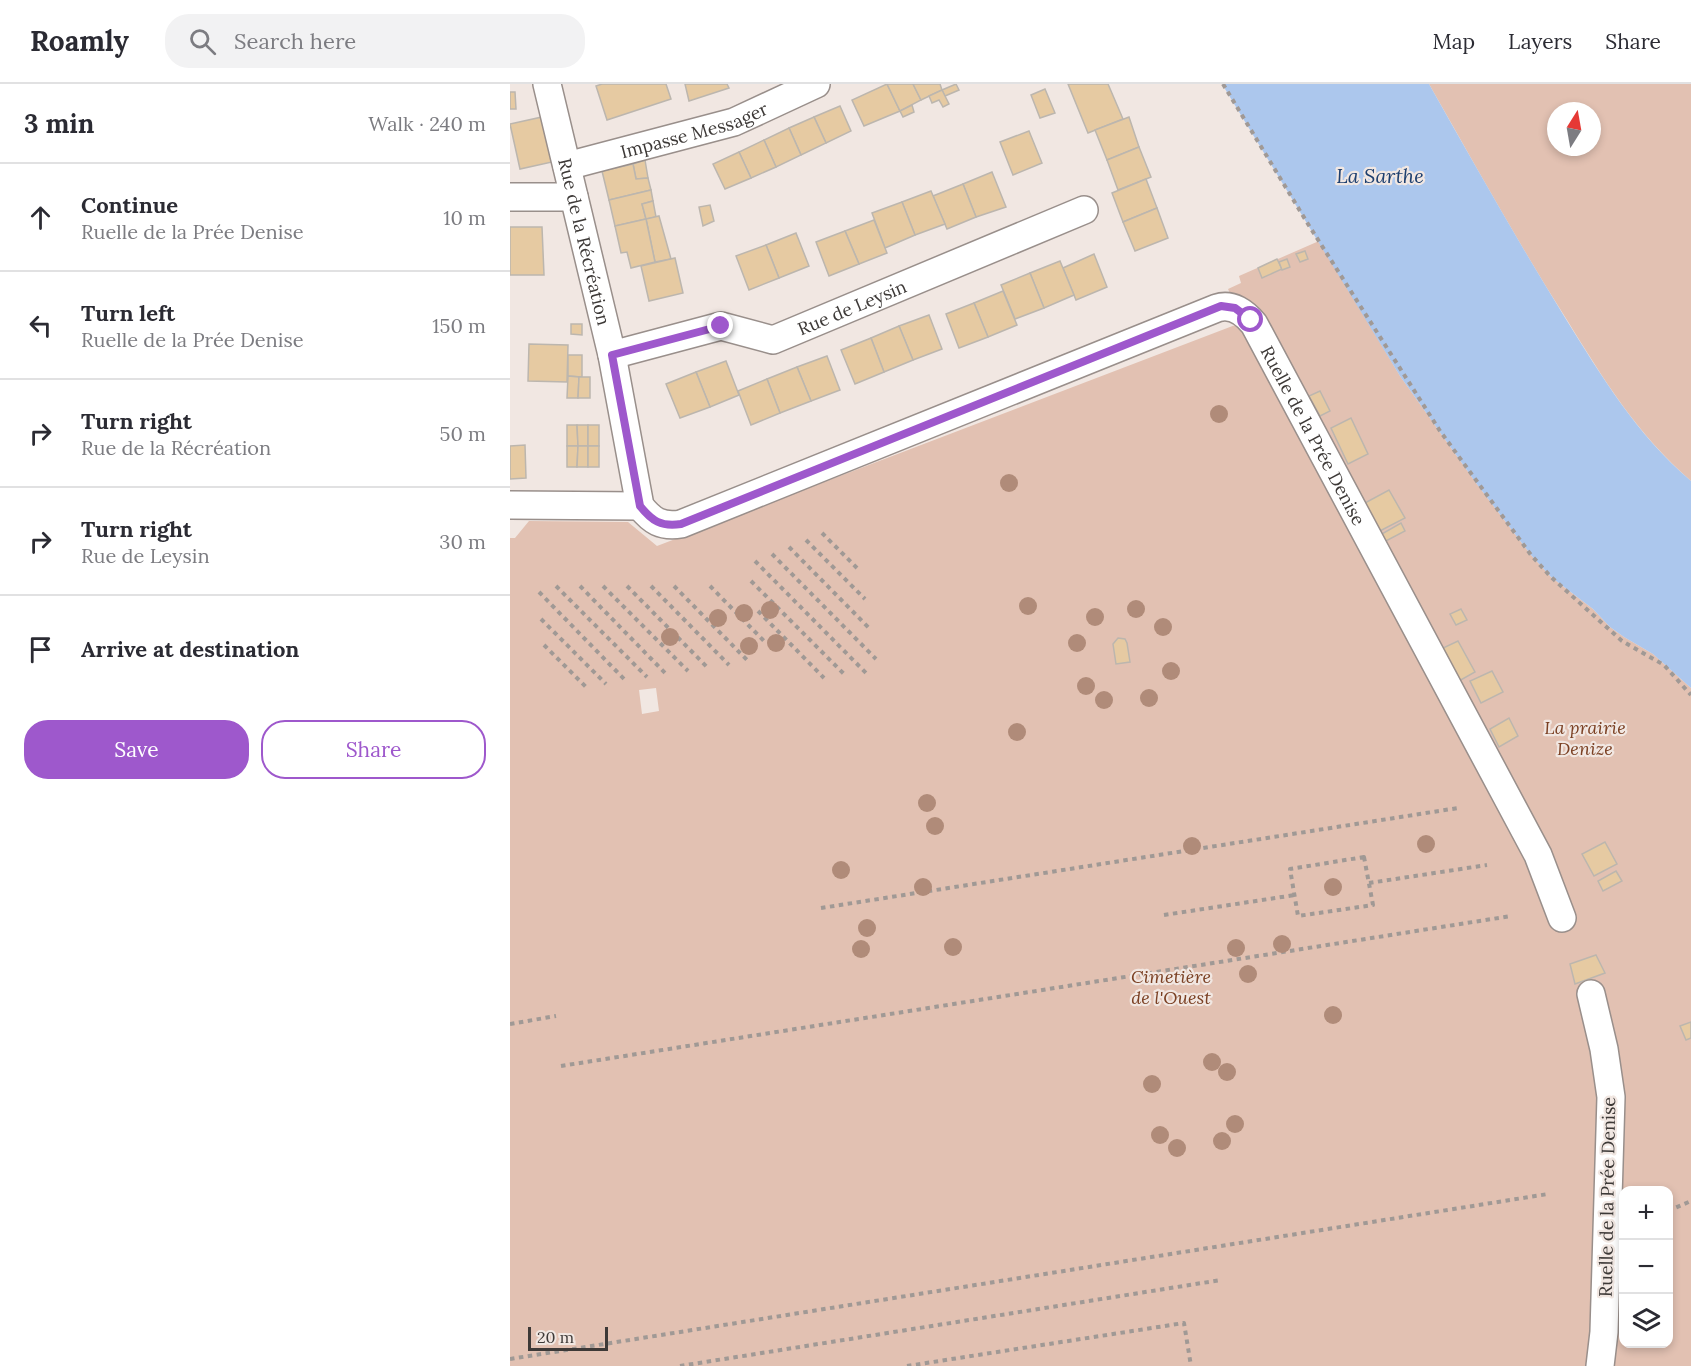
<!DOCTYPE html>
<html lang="en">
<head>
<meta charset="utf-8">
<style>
  :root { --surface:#fff; --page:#f2f2f3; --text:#2b2b33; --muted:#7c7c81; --line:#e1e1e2; --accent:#9e58cc }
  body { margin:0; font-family:Lora,serif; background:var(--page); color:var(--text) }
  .controls { position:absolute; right:18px; bottom:18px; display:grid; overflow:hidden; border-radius:12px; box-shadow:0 3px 9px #0003 }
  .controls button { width:54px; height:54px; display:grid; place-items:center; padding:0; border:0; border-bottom:2px solid var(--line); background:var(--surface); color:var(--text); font:30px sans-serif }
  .compass { position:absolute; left:1037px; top:18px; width:54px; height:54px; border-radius:50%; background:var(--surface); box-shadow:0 3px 9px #0003; rotate:11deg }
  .scale { position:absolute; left:18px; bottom:15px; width:80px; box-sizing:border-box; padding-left:6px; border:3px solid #3d3937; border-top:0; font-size:16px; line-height:21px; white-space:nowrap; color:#3d3937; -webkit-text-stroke:4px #f1e7e2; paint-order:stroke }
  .stop { position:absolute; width:18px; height:18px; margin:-14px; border:4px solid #9e58cc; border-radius:50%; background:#fff }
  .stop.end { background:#9e58cc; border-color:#fff; box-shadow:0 2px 6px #0008 }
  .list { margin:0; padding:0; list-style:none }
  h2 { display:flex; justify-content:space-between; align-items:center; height:78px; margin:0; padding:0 24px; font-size:26px }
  h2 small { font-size:20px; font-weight:400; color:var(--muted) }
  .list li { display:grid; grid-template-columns:39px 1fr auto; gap:18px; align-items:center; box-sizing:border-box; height:108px; padding:0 24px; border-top:2px solid var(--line) }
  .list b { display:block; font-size:22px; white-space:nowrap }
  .list p { margin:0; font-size:20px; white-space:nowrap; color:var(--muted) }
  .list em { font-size:20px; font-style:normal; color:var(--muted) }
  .actions { display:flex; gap:12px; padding:18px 24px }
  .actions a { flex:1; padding:14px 0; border:2px solid var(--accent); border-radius:24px; text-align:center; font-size:21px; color:var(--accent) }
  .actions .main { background:var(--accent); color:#fff }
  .icon { flex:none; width:33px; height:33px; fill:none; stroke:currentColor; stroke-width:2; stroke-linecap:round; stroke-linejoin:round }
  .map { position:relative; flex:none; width:1181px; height:1282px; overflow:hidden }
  header { display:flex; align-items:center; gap:36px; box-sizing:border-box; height:84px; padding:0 30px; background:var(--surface); border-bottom:2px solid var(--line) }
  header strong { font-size:28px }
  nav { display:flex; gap:33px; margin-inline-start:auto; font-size:21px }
  .search { width:420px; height:54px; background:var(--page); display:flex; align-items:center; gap:15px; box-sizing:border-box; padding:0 21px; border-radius:24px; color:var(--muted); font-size:22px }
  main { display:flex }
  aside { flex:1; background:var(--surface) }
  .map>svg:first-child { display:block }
  .green { fill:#e2c1b2; fill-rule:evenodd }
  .water { fill:#acc7ed }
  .building { fill:#e6caa2; stroke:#bcb6ae; stroke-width:1.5 }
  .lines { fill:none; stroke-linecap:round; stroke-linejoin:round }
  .minor-casing { stroke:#998f8b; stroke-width:30 }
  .path { stroke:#a09995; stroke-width:4; stroke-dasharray:4.5 4.5; stroke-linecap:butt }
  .minor { stroke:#fff; stroke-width:27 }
  .tree { fill:#b08b79 }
  .route { stroke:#9e58cc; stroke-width:8 }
  .labels { text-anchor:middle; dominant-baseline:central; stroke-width:4.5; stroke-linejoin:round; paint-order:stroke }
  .street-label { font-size:18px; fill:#3d3937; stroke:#f1e7e2 }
  .park-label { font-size:18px; font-style:italic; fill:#7b4023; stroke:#f1e7e2 }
  .water-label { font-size:20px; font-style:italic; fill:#1d3f6f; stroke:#f1e7e2 }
</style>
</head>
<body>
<header>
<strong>Roamly</strong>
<div class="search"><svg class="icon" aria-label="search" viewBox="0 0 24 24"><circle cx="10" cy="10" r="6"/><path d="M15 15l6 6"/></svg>Search here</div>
<nav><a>Map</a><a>Layers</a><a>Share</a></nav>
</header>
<main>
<aside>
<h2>3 min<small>Walk · 240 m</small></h2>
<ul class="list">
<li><svg class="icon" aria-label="ahead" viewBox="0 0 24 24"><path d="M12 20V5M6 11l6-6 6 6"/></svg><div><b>Continue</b><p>Ruelle de la Prée Denise</p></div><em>10 m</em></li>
<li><svg class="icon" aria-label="left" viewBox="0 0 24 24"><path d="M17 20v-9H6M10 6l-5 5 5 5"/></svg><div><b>Turn left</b><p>Ruelle de la Prée Denise</p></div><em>150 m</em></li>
<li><svg class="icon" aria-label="right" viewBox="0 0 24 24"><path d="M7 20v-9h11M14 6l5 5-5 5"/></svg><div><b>Turn right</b><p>Rue de la Récréation</p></div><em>50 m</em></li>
<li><svg class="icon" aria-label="right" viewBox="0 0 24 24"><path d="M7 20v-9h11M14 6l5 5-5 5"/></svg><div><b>Turn right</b><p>Rue de Leysin</p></div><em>30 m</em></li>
<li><svg class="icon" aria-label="arrive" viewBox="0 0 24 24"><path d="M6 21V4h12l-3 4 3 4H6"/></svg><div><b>Arrive at destination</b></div></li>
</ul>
<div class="actions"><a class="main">Save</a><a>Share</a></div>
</aside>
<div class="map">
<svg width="1181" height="1282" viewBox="0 0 1181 1282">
  <rect width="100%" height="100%" fill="#f1e7e2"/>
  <g class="green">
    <path d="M919 0H1181V397C1127 350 1094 296 1057 236 1008 159 964 79 919 0ZM1046 27H1082V63H1046Z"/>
    <path d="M809 157 890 292 966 399 1021 471 1041 493 1083 525 1100 543 1114 553 1143 570 1181 604V1282H0V454H5L19 437 118 438 147 462 733 238 718 205 731 199 729 192ZM146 604 149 627 132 630 129 606ZM1114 1106H1158V1260H1114Z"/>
  </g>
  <path class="water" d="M712 0H919C963 78 1007 156 1054 232 1092 293 1126 350 1181 397V604L1143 570 1114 553 1100 543 1083 525 1041 493 1021 471 966 399 890 292Z"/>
  <g class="building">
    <path d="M92 0H156L161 15 97 36 86 2Z"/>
    <path d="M175 0H217L219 4 179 17Z"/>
    <path d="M377 0 390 27 354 42 342 16Z"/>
    <path d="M377 0H403L411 16 390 27Z"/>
    <path d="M403 0H430L432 6 411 16Z"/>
    <path d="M446 0 449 6 435 12 432 6Z"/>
    <path d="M558 0H598L613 35 578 49Z"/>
    <path d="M535 5 545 29 530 34 521 11Z"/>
    <path d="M432 6 439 20 433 23 429 16 422 19 419 12Z"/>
    <path d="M0 8H5L6 25H0Z"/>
    <path d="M402 21 404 28 393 33 390 27Z"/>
    <path d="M330 22 341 47 316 59 304 33Z"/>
    <path d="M32 33 42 78 10 85 0 40Z"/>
    <path d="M304 33 316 59 291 71 279 44Z"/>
    <path d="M619 33 629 63 597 76 585 46Z"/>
    <path d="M279 44 291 71 266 83 254 56Z"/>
    <path d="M519 47 532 79 503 91 490 58Z"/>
    <path d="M254 56 266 83 241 94 229 68Z"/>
    <path d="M629 63 641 93 608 106 597 76Z"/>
    <path d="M229 68 241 94 215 105 203 80Z"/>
    <path d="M135 76 138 94 126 95 123 80Z"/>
    <path d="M123 80 126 95 138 94 141 106 99 116 92 87Z"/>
    <path d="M482 88 496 123 466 133 453 100Z"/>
    <path d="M636 95 647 124 613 138 602 109Z"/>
    <path d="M453 100 466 133 437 145 423 112Z"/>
    <path d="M141 106 143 117 132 120 136 135 105 142 99 116Z"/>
    <path d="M421 107 435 140 405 151 392 118Z"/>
    <path d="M143 117 146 133 136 135 132 120Z"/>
    <path d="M392 118 405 151 375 164 362 129Z"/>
    <path d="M200 121 204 137 193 142 189 123Z"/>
    <path d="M647 124 658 154 625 167 613 138Z"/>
    <path d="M149 132 161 175 145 178 136 135Z"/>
    <path d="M136 135 145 178 121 184 117 168 111 169 105 142Z"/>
    <path d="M364 136 377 169 349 180 335 147Z"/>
    <path d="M0 143H32L34 191H0Z"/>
    <path d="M335 147 349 180 319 192 306 158Z"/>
    <path d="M286 149 299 182 269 194 256 161Z"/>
    <path d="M256 161 269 194 239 206 226 172Z"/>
    <path d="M795 167 798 175 790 178 786 170Z"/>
    <path d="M584 170 597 203 566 216 553 184Z"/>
    <path d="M165 174 173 209 139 217 131 182Z"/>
    <path d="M767 175 772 185 752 194 748 184Z"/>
    <path d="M777 175 780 183 772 186 769 178Z"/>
    <path d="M550 177 564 211 534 224 520 189Z"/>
    <path d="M520 189 534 224 505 235 491 201Z"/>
    <path d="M493 207 507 241 478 253 464 219Z"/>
    <path d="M464 219 478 253 449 264 436 230Z"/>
    <path d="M419 231 432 265 403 276 389 242Z"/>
    <path d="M61 240H72V251L61 250Z"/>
    <path d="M389 242 403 276 374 288 361 254Z"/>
    <path d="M361 254 374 288 345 300 331 266Z"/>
    <path d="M19 260 58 261 57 298 18 297Z"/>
    <path d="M58 271H72V293L58 292Z"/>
    <path d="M317 272 330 306 301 317 287 283Z"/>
    <path d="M216 277 229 311 200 323 186 288Z"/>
    <path d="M287 283 301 317 270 329 257 295Z"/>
    <path d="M186 288 200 323 170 334 156 300Z"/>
    <path d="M58 292 69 293 68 314H57Z"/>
    <path d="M69 293H80V314H68Z"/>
    <path d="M257 295 270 329 241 341 228 307Z"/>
    <path d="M810 307 820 327 810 332 799 312Z"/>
    <path d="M841 334 858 370 838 380 821 344Z"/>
    <path d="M57 341H67L68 362H57Z"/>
    <path d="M67 341H78V362H68Z"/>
    <rect x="78" y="341" width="11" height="21"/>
    <path d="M15 361 16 394 0 395V362Z"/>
    <path d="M57 362H68L67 383H57Z"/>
    <path d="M68 362H78V383H67Z"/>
    <rect x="78" y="362" width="11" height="21"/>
    <path d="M879 406 895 434 868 448 853 420Z"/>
    <path d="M891 439 895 447 874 458 870 451Z"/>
    <path d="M951 525 957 536 946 541 940 530Z"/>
    <path d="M608 554 615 555 617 559 620 578 606 580 603 560Z"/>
    <path d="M948 557 965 588 949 597 933 564Z"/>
    <path d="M982 587 993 608 971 619 960 597Z"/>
    <path d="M999 634 1008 652 989 663 980 645Z"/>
    <path d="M1095 758 1107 780 1084 792 1072 770Z"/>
    <path d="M1106 787 1112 797 1093 807 1088 797Z"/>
    <path d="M1086 871 1095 889 1065 900 1060 880Z"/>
    <path d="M1181 938V954L1176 956 1170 942Z"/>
  </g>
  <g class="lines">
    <g class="minor-casing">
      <g id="minor">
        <path id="s1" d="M37 0 102 271 130 422C142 437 151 443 171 440L707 224C722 219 735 229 744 240L1028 771 1052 834"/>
        <path id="s2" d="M57 82 224 38 306 0"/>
        <path d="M0 113H64"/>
        <path id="s3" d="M102 271 211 242 263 256 574 126"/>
        <path d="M0 421 130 422"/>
        <path d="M1081 910 1094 965 1101 1013 1094 1248 1090 1282"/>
      </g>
    </g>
    <g class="path">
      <path d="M713 0 798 140 930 347 1021 471 1041 493 1112 557 1154 581 1181 611"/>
      <path d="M312 449 349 486"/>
      <path d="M296 456 355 515"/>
      <path d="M279 463 360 545"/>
      <path d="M262 470 366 575"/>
      <path d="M245 477 356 589"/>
      <path d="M241 497 335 591"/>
      <path d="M46 502 137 593"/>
      <path d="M70 502 157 591"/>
      <path d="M93 502 178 587"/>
      <path d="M117 502 198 584"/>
      <path d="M141 502 219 581"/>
      <path d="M164 502 239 578"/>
      <path d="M200 502 254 557"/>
      <path d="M29 508 116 597"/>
      <path d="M248 527 314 594"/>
      <path d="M31 535 96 600"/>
      <path d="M34 561 76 603"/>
      <path d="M854 773 863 821 788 832 780 785Z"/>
      <path d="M859 799 977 781"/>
      <path d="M311 824 948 724"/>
      <path d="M654 831 785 811"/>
      <path d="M0 940 46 932"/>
      <path d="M51 982 1001 832"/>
      <path d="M1158 1127 1181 1117"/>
      <path d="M0 1275 1038 1110"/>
      <path d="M170 1282 711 1196"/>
      <path d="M397 1282 674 1239 681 1282"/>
    </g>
    <use href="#minor" class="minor"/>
  </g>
  <g class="tree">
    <circle cx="709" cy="330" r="9"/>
    <circle cx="499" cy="399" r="9"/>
    <circle cx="518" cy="522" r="9"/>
    <circle cx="626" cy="525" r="9"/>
    <circle cx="260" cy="526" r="9"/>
    <circle cx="234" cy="529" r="9"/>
    <circle cx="585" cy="533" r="9"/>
    <circle cx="208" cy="534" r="9"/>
    <circle cx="653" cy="543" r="9"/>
    <circle cx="160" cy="553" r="9"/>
    <circle cx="266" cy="559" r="9"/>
    <circle cx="567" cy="559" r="9"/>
    <circle cx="239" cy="562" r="9"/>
    <circle cx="661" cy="587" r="9"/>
    <circle cx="576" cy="602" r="9"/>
    <circle cx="639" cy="614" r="9"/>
    <circle cx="594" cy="616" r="9"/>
    <circle cx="507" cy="648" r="9"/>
    <circle cx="417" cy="719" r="9"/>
    <circle cx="425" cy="742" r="9"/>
    <circle cx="916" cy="760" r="9"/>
    <circle cx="682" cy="762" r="9"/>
    <circle cx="331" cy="786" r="9"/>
    <circle cx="413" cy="803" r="9"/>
    <circle cx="823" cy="803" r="9"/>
    <circle cx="357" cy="844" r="9"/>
    <circle cx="772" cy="860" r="9"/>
    <circle cx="443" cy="863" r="9"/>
    <circle cx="726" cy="864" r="9"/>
    <circle cx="351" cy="865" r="9"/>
    <circle cx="738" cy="890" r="9"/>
    <circle cx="823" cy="931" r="9"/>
    <circle cx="702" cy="978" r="9"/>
    <circle cx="717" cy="988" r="9"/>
    <circle cx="642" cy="1000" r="9"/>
    <circle cx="725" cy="1040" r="9"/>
    <circle cx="650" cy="1051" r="9"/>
    <circle cx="712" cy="1057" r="9"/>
    <circle cx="667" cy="1064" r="9"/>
  </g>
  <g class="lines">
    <path class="route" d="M211 242 102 271 130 422C142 437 151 443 171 440L711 222 725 224 741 236"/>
  </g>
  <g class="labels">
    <g class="street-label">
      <text stroke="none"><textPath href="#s2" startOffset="132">Impasse Messager</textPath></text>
      <text stroke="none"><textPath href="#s1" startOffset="162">Rue de la Récréation</textPath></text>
      <text stroke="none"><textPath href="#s3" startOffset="252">Rue de Leysin</textPath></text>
      <text stroke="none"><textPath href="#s1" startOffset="1227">Ruelle de la Prée Denise</textPath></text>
      <text transform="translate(1097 1113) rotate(-89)">Ruelle de la Prée Denise</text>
    </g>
    <g class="park-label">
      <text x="1075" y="643">La prairie<tspan x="1075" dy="21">Denize</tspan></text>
      <text x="661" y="892">Cimetière<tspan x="661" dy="21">de l'Ouest</tspan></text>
    </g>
    <g class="water-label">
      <text x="870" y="91">La Sarthe</text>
    </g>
  </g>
</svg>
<div class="controls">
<button>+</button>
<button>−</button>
<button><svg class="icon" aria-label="layers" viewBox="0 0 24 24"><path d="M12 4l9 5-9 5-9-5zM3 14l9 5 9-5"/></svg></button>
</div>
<svg class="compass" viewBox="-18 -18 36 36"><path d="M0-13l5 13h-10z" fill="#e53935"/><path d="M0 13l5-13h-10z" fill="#7c7c81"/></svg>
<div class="scale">20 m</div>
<div class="stop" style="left:741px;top:236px"></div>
<div class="stop end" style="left:211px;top:242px"></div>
</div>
</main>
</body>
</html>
